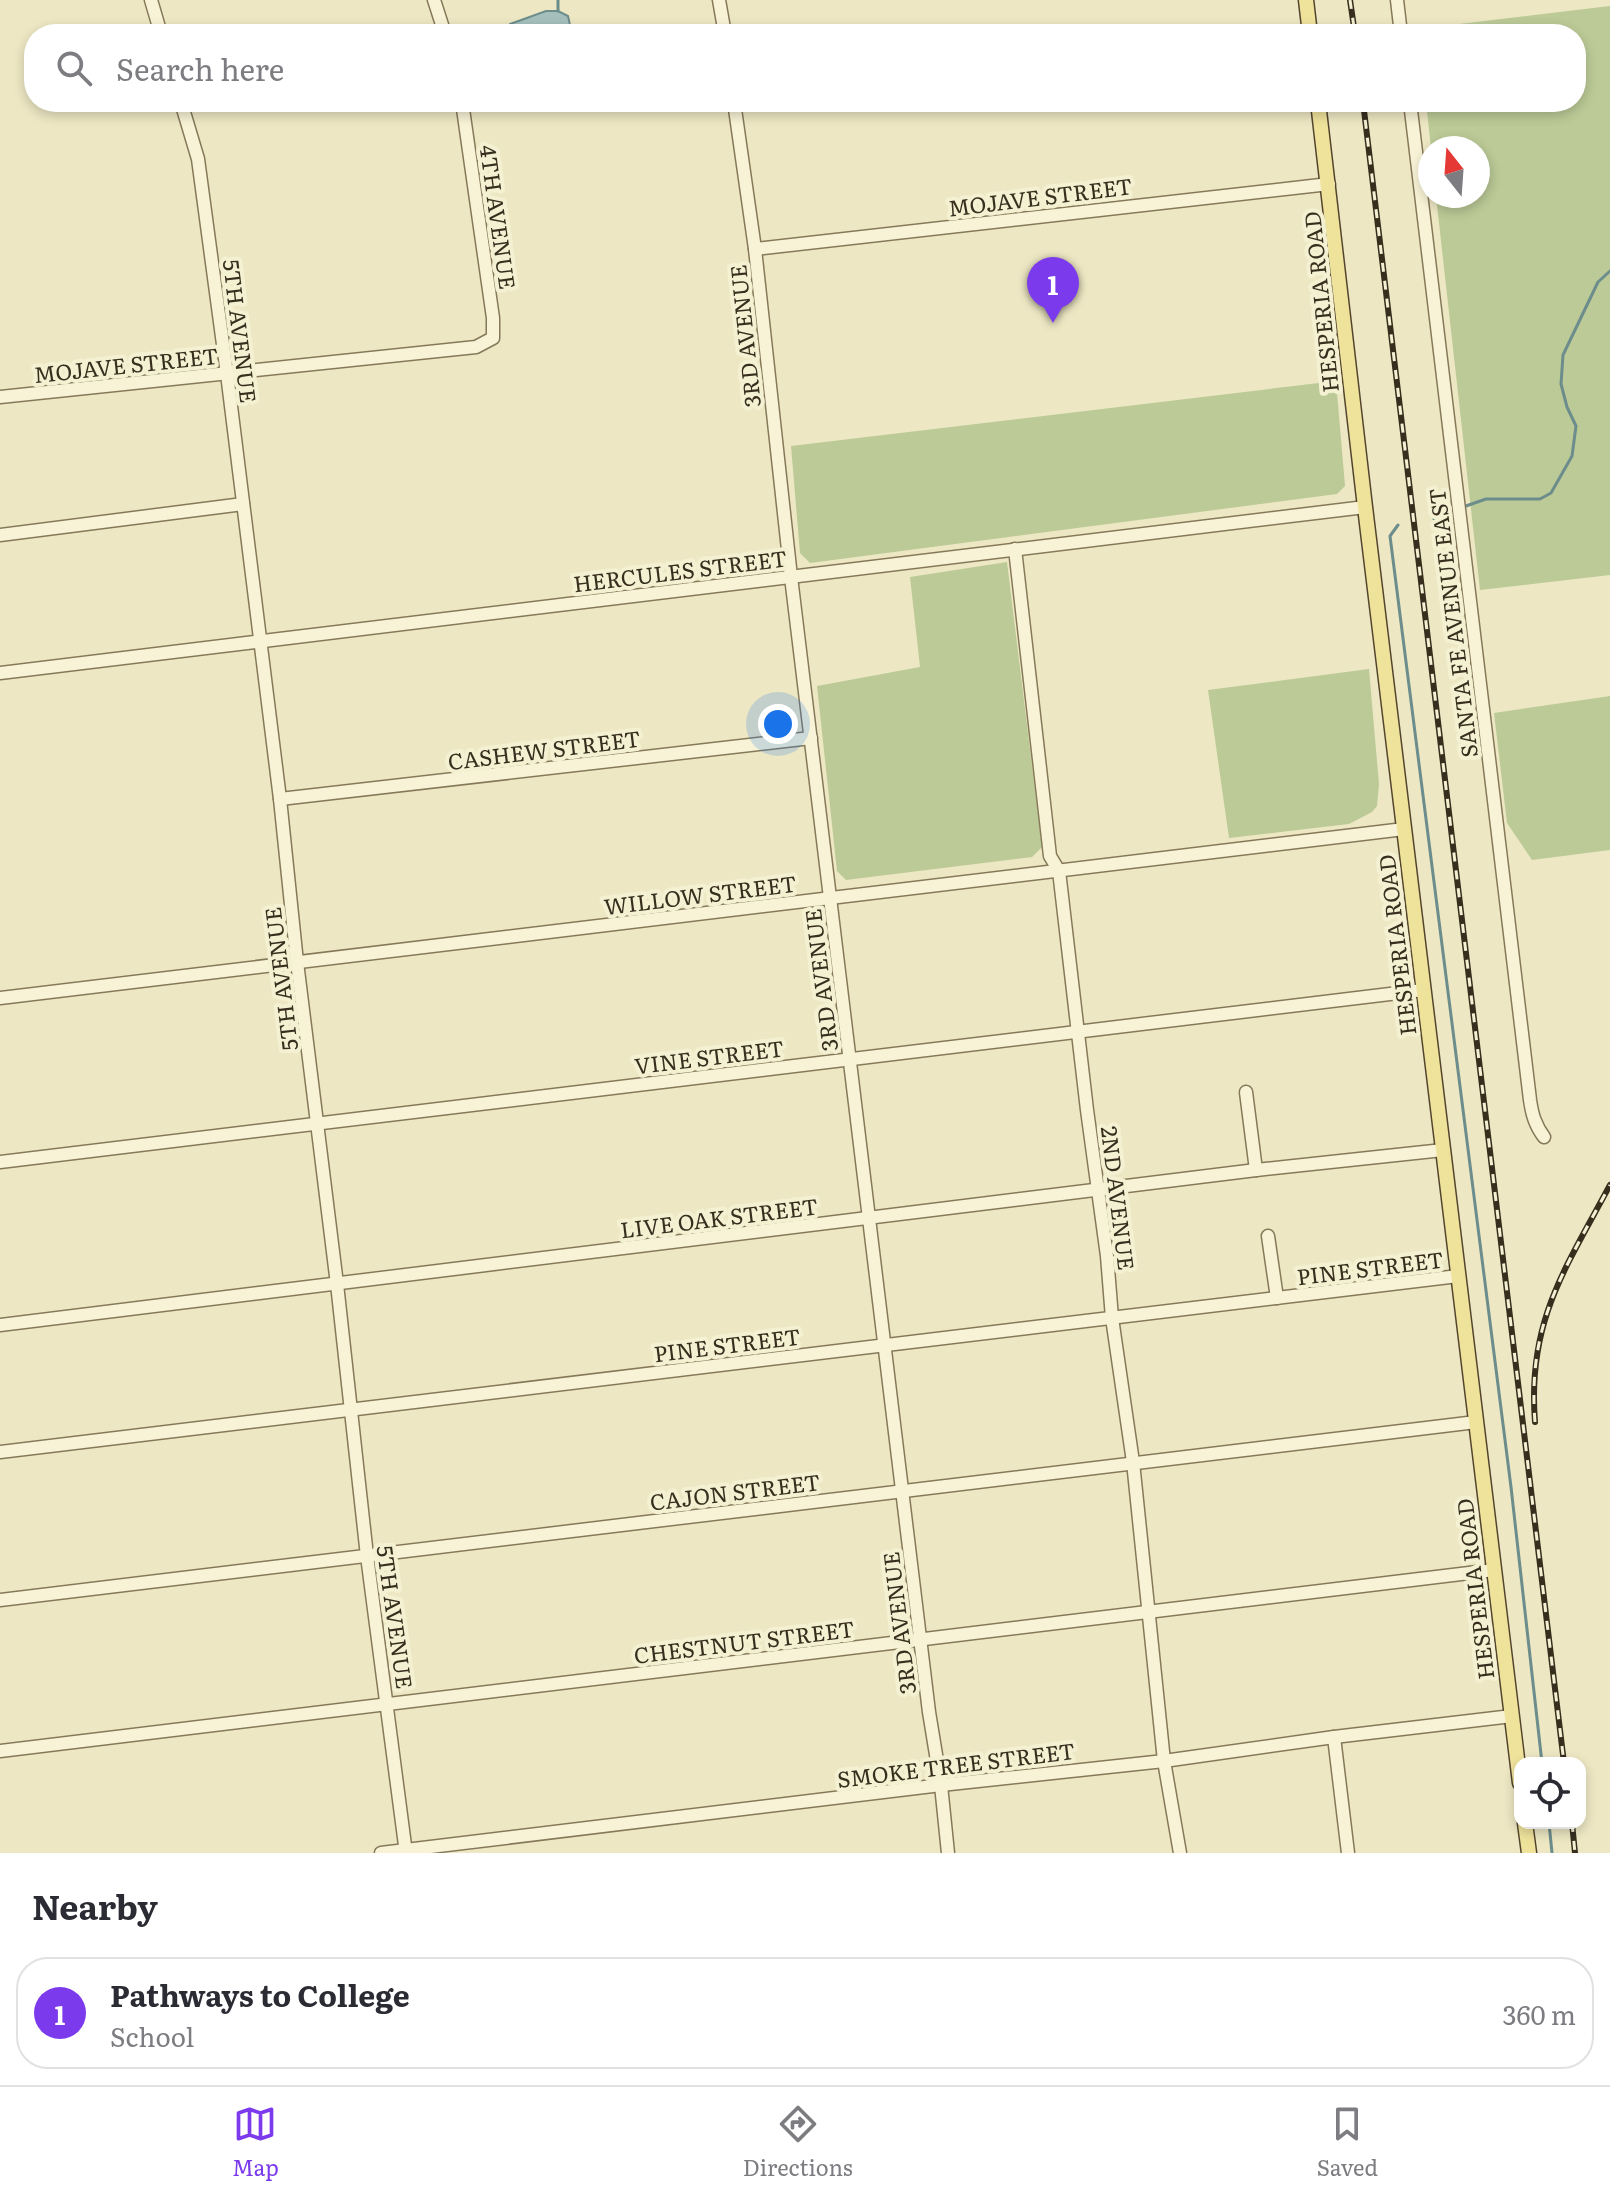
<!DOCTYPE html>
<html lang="en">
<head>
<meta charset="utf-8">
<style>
  :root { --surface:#fff; --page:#f2f2f3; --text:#2b2b33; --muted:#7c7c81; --line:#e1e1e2; --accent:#7c3aed }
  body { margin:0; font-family:Literata,serif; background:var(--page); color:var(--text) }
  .controls { position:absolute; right:24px; bottom:24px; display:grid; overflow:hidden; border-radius:16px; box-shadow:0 4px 12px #0003 }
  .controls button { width:72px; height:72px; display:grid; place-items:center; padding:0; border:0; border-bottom:2px solid var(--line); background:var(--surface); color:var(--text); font:40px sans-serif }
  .compass { position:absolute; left:1418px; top:136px; width:72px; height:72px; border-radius:50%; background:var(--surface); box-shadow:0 4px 12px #0003; rotate:343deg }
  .you { position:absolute; left:778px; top:724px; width:28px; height:28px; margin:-20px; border:6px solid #fff; border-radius:50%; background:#1a73e8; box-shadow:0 0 0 12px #1a73e833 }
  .badge { display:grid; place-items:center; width:52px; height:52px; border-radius:50%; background:var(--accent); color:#fff; font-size:26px; font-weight:700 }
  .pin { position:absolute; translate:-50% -66px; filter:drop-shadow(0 2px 4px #0008) }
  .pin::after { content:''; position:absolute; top:42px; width:28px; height:24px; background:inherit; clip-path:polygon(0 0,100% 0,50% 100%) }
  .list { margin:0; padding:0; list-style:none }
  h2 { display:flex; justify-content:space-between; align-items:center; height:104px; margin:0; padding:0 32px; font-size:34px }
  h2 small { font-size:26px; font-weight:400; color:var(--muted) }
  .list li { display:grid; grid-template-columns:52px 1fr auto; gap:24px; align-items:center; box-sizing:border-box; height:112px; margin:0 16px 16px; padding:0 16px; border:2px solid var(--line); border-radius:32px }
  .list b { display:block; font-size:30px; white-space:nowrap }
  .list p { margin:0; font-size:26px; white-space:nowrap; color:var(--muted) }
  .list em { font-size:26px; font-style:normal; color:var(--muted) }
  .icon { flex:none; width:44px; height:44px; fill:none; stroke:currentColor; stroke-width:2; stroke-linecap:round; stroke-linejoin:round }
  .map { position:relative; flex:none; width:1610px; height:1853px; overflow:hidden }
  .search { position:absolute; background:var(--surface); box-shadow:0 4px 12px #0003; left:24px; right:24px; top:24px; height:88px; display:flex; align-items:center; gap:20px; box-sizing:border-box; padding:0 28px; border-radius:32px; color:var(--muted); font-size:30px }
  .sheet { height:232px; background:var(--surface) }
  nav { display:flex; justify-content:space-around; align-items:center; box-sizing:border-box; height:112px; border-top:2px solid var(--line); background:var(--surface); font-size:22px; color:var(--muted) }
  nav a { display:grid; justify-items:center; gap:4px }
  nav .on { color:var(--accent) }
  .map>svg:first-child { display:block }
  .green { fill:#bcca97 }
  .water { fill:#a5c0bc; stroke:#6c8d8b; stroke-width:2 }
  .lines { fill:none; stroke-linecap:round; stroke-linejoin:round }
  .stream { stroke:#6c8d8b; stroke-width:3 }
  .minor-casing { stroke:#86795a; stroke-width:15 }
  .major-casing { stroke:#54462e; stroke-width:17 }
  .minor { stroke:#f8f3d6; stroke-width:12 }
  .major { stroke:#efe39c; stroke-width:14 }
  .rail-casing { stroke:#372e1e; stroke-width:6 }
  .rail { stroke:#f4f0d2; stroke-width:3; stroke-dasharray:9; stroke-linecap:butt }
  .labels { text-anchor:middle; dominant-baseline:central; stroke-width:8; stroke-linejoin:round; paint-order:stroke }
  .street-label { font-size:22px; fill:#372e1e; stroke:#f4f0d2 }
</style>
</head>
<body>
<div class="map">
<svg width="1610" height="1853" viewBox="0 0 1610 1853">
  <rect width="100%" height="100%" fill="#ede7c3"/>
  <g class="green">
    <path d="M1610 6V575L1480 590 1436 196H1478V148H1431L1426 102H1576V34H1418V29Z"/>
    <path d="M1336 381 1345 486 1337 494 810 563 800 553 791 446Z"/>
    <path d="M1007 562 1042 847 1032 857 846 880 837 871 817 686 920 667 910 577Z"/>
    <path d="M1369 669 1379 784 1377 806 1372 812 1349 824 1229 838 1208 690Z"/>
    <path d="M1610 696V850L1532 860 1507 823 1494 713Z"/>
  </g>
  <path class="water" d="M546 11H558L568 16 572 34H502L501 29 509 28 510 24Z"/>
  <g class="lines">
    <g class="stream">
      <path d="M558 0V11"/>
      <path d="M1463 507 1486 499H1540L1551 493 1572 456 1576 426 1567 407 1561 384 1563 355 1598 282 1610 271"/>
      <path d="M1434 519 1456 510"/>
      <path d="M1398 525 1390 536 1511 1487 1542 1763"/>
      <path d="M1549 1823 1552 1853"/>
    </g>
    <g class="minor-casing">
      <g id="minor">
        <path d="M151 0 161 34"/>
        <path d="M434 0 445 34"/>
        <path d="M719 0 725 34"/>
        <path d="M1397 0 1401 34"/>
        <path d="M181 102 198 159 227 374 280 799 297 962 337 1284 367 1556 406 1853"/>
        <path d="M734 102 755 249 791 577 929 1712 941 1785 948 1853"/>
        <path d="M1410 102 1530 1100C1532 1114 1535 1125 1544 1137"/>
        <path d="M755 249 1329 184"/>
        <path d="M0 397 476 347 493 338V318L462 102"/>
        <path d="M0 535 243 504"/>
        <path d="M1015 549 1050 856 1059 871 1087 1110 1107 1256 1112 1318 1133 1462 1164 1761 1180 1853"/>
        <path d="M0 673 1365 507"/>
        <path d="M280 799 811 738"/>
        <path d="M0 998 1404 829"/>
        <path d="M1246 1092 1256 1170"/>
        <path d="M0 1162 1423 990"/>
        <path d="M1268 1236 1277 1298"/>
        <path d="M0 1325 1256 1170 1443 1150"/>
        <path d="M0 1452 1458 1276"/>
        <path d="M0 1600 1476 1422"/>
        <path d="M1334 1737 1348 1853"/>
        <path d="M0 1751 1494 1570"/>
        <path d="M381 1853 941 1785 1164 1761 1334 1737 1512 1716"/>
      </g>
    </g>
    <g class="major-casing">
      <g id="major">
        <path d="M1306 0 1310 34"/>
        <path d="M1318 102 1365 507 1520 1783"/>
        <path d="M1525 1823 1529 1853"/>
      </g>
    </g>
    <use href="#minor" class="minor"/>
    <use href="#major" class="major"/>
    <g class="rail-casing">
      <g id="rail">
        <path d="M1350 0 1355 34"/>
        <path d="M1363 102 1564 1763"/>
        <path d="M1535 1422C1527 1322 1565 1269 1610 1185"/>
        <path d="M1572 1823 1575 1853"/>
      </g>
    </g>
    <use href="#rail" class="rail"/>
  </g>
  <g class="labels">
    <g class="street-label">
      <text transform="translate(1040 196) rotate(-7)">MOJAVE STREET</text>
      <text transform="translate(499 217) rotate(82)">4TH AVENUE</text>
      <text transform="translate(1320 302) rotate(-96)">HESPERIA ROAD</text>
      <text transform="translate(241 331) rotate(83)">5TH AVENUE</text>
      <text transform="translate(744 336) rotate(-96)">3RD AVENUE</text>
      <text transform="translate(126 364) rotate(-6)">MOJAVE STREET</text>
      <text transform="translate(680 570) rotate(-7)">HERCULES STREET</text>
      <text transform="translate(1452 623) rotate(-97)">SANTA FE AVENUE EAST</text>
      <text transform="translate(544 749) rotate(-7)">CASHEW STREET</text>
      <text transform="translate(700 894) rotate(-7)">WILLOW STREET</text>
      <text transform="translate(1396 945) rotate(-97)">HESPERIA ROAD</text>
      <text transform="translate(280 979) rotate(-97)">5TH AVENUE</text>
      <text transform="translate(820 980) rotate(-97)">3RD AVENUE</text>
      <text transform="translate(709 1056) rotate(-7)">VINE STREET</text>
      <text transform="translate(1119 1198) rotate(83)">2ND AVENUE</text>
      <text transform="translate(719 1217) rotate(-7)">LIVE OAK STREET</text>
      <text transform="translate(1370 1267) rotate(-7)">PINE STREET</text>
      <text transform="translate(727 1344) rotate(-7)">PINE STREET</text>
      <text transform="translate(735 1491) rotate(-7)">CAJON STREET</text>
      <text transform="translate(1474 1589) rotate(-97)">HESPERIA ROAD</text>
      <text transform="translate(396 1617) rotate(82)">5TH AVENUE</text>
      <text transform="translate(898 1623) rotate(-97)">3RD AVENUE</text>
      <text transform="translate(744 1641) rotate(-7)">CHESTNUT STREET</text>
      <text transform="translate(956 1764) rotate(-7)">SMOKE TREE STREET</text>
    </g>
  </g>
</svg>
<div class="controls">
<button><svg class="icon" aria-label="locate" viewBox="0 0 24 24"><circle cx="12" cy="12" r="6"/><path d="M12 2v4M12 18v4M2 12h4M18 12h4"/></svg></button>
</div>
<svg class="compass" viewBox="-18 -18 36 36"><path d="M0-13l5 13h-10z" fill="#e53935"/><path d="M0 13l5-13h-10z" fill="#7c7c81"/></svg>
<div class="you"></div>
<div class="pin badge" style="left:1053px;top:323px">1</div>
<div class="search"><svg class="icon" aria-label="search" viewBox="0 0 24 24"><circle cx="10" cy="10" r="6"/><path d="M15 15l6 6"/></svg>Search here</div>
</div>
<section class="sheet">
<h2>Nearby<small></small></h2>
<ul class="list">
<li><span class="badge">1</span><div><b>Pathways to College</b><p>School</p></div><em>360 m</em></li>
</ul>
</section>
<nav>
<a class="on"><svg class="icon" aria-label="map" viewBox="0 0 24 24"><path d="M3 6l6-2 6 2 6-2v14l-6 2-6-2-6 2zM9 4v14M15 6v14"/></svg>Map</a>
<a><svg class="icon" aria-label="directions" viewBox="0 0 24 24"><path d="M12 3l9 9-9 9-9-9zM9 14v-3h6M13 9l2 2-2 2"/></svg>Directions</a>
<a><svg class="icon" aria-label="saved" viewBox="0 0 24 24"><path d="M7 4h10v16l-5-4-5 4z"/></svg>Saved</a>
</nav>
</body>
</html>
